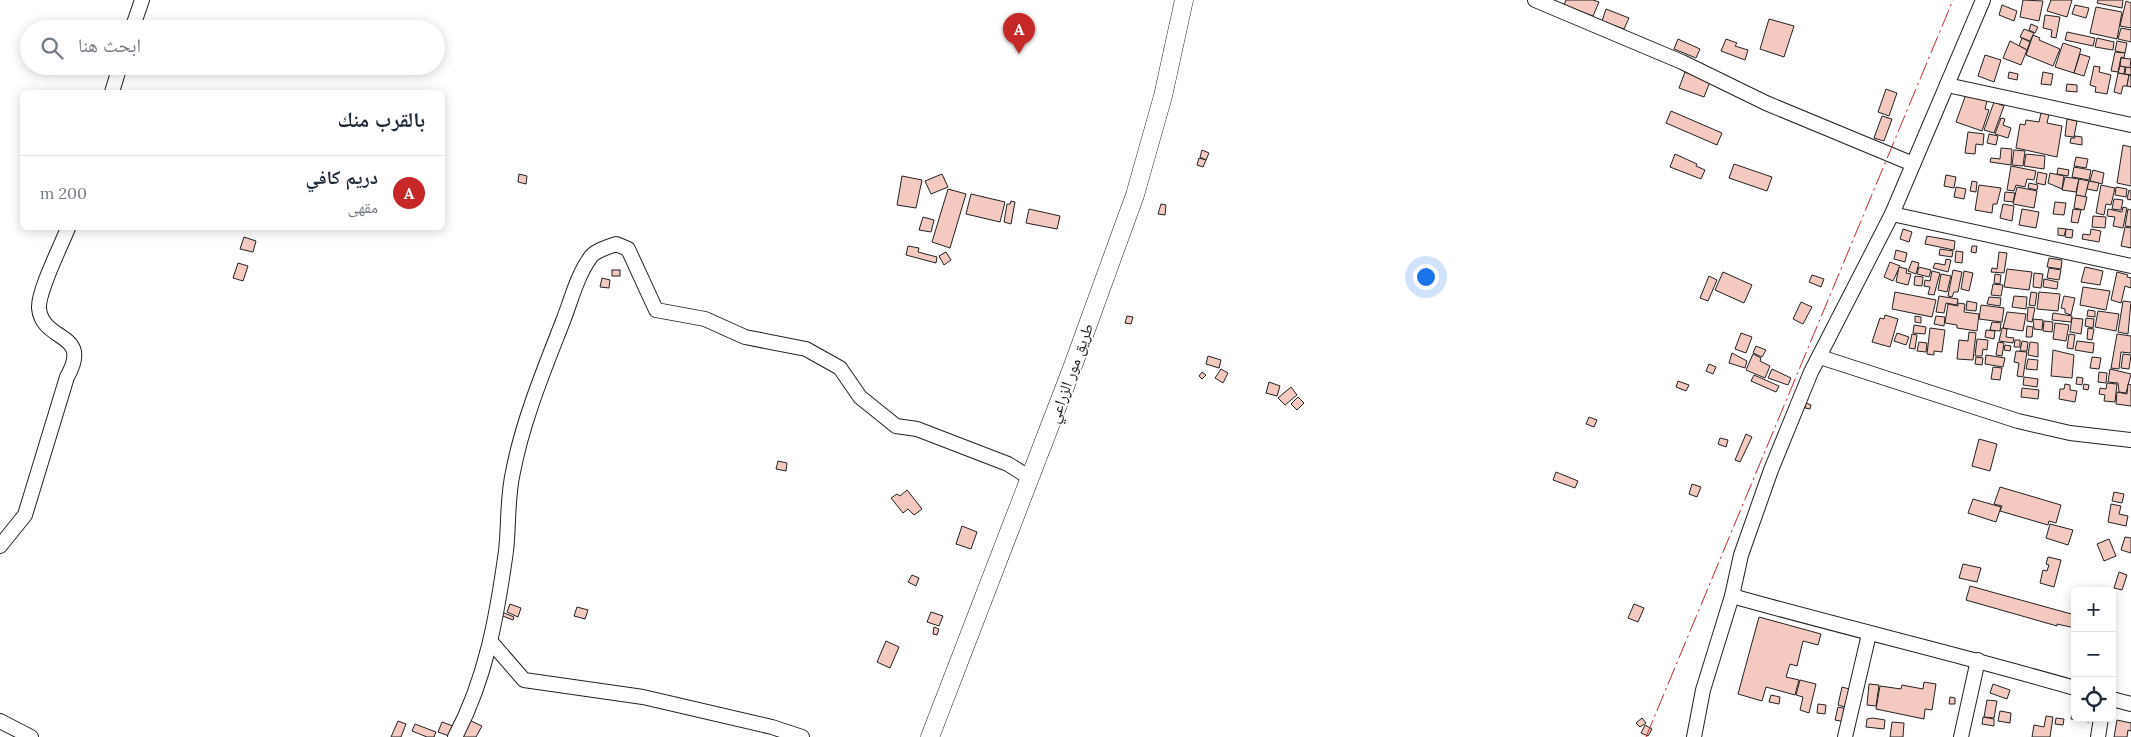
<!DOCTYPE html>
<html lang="ar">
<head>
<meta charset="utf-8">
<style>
  :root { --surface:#fff; --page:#f2f2f3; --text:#1f2937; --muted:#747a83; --line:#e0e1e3; --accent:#c62828 }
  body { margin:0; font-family:Lora,"Noto Naskh Arabic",serif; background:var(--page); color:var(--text); direction:rtl }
  .controls { position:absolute; right:15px; bottom:15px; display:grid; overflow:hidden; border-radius:8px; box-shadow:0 2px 12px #0003 }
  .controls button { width:45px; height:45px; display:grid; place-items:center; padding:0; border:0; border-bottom:1px solid var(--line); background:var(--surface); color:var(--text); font:25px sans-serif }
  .you { position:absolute; left:1425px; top:276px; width:18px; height:18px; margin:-12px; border:4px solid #fff; border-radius:50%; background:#1a73e8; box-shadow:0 0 0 8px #1a73e833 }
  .badge { display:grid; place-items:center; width:32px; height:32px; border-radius:50%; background:var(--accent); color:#fff; font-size:16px; font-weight:700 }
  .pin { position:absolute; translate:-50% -41px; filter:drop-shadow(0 1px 2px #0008) }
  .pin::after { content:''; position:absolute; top:26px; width:18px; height:15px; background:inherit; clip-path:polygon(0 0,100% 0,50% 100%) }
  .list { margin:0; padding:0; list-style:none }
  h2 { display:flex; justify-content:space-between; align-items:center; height:65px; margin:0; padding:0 20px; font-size:21px }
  h2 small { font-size:16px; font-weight:400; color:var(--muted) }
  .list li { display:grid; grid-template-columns:32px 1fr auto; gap:15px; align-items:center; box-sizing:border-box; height:75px; padding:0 20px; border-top:1px solid var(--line) }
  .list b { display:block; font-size:19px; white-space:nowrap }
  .list p { margin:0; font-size:16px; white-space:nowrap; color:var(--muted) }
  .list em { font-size:16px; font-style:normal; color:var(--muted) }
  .icon { flex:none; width:28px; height:28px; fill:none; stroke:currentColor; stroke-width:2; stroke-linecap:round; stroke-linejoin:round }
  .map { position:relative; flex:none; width:2131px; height:737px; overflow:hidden; direction:ltr }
  .search { position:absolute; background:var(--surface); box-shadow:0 2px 12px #0003; left:20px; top:20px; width:425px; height:55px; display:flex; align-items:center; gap:12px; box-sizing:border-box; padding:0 18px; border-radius:28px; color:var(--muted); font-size:19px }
  .panel { position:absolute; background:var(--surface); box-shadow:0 2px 12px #0003; left:20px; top:90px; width:425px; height:140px; border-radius:8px; direction:rtl }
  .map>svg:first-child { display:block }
  .building { fill:#f3c9c0; stroke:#222 }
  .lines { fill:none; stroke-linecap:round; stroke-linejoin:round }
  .minor-casing { stroke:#222; stroke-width:16 }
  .tertiary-casing { stroke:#222; stroke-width:19 }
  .minor { stroke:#fff; stroke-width:14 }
  .tertiary { stroke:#fff; stroke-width:18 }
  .power { stroke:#c62828; stroke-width:1; stroke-dasharray:18 4 2.5 4; stroke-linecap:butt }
  .labels { text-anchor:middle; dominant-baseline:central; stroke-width:4; stroke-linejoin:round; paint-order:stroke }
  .street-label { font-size:16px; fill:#222; stroke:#fff }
</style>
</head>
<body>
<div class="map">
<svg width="2131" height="737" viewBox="0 0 2131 737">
  <rect width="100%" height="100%" fill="#fff"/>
  <g class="building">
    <path d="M1566 0H1593L1599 2 1593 16 1564 5Z"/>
    <path d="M2023 0 2043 1 2039 21 2020 17Z"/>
    <path d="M2051 0H2072L2067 17 2047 11Z"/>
    <path d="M2098 0H2123L2122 8 2097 3Z"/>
    <path d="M2126 1 2131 3V28L2120 26Z"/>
    <path d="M2002 5 2017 11 2014 21 1999 15Z"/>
    <path d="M2075 5 2089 8 2086 18 2072 14Z"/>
    <path d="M2096 7 2122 12 2117 39 2090 33Z"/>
    <path d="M1606 9 1629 18 1624 29 1602 21Z"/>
    <path d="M2045 15 2060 17 2056 38 2051 37 2052 30 2043 28Z"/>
    <path d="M1769 19 1794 26 1784 57 1760 49Z"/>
    <path d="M2031 24 2038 27 2035 33 2029 30Z"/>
    <path d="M2121 28 2131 30V42L2118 39Z"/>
    <path d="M2024 29 2034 33 2030 41 2020 37Z"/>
    <path d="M2067 32 2095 38 2093 46 2065 40Z"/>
    <path d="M2033 35 2040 38 2039 40 2060 49 2053 66 2026 55Z"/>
    <path d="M2022 38 2030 42 2027 50 2019 46Z"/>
    <path d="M2097 38 2114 42 2113 50 2095 47Z"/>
    <path d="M1678 39 1700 49 1696 58 1674 49Z"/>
    <path d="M1726 39 1737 43 1735 46 1748 50 1745 60 1721 51Z"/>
    <path d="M2010 41 2027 50 2021 65 2003 58Z"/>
    <path d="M2117 41 2127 43 2125 53 2115 51Z"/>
    <path d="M2063 43 2081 49 2074 73 2055 67Z"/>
    <path d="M2115 52 2125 53 2124 58 2121 57 2118 72 2111 71Z"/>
    <path d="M2080 54 2090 57 2084 76 2074 73Z"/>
    <path d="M1985 55 2001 60 1994 82 1978 76Z"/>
    <path d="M2121 58 2131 59 2130 68 2120 66Z"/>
    <path d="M2094 66 2100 67 2099 72 2111 75 2107 94 2095 92 2096 87 2090 85Z"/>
    <path d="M2120 66 2125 67 2124 74 2118 73Z"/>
    <path d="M2126 67 2131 68V75L2125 74Z"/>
    <path d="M1685 72 1710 82 1704 97 1679 88Z"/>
    <path d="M2009 72 2018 74 2017 80 2008 78Z"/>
    <path d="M2043 72 2053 74 2051 85 2041 84Z"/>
    <path d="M2118 73 2129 75 2127 86H2123L2121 94 2114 92Z"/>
    <path d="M2129 75 2131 76V87L2127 86Z"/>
    <path d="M2067 84 2077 85V92L2066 91Z"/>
    <path d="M1886 89 1897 93 1889 116 1878 112Z"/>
    <path d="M1966 94 1987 101 1985 109 1989 110 1982 131 1956 122Z"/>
    <path d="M1994 102 2004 106 1994 133 1984 130Z"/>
    <path d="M1671 111 1722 133 1717 145 1666 123Z"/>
    <path d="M2041 113 2049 114 2047 123 2062 126 2057 157 2016 148 2020 124 2025 125 2026 120 2039 122Z"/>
    <path d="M1882 116 1892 119 1884 141 1874 138Z"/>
    <path d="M2001 118 2005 119 2003 125 2011 128 2008 138 1995 134Z"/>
    <path d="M2067 119 2077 121 2074 137 2065 136Z"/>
    <path d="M1968 132 1984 134 1983 145 1976 144 1975 154 1965 153Z"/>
    <path d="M1989 134 1998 136 1996 145 1987 143Z"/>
    <path d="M2075 136 2082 137V145L2070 143 2071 138H2075Z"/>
    <path d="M2123 145 2131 147V186L2117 183Z"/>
    <path d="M2001 148 2012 149 2011 165 1990 162 1991 158 2000 159Z"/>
    <path d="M1202 150 1209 153 1206 160 1200 157Z"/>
    <path d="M2014 150 2025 151 2023 166 2012 165Z"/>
    <path d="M1675 154 1697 164 1696 166 1705 170 1701 179 1670 167Z"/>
    <path d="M2026 154 2045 156 2044 169 2024 166Z"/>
    <path d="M2076 157 2088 159 2086 168 2074 166Z"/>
    <path d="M1199 158 1206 160 1203 167 1197 165Z"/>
    <path d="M1734 164 1772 177 1767 191 1729 178Z"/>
    <path d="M2011 166 2036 171 2034 180 2027 179 2025 187 2016 185 2014 191 2007 190Z"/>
    <path d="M2074 167 2091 170 2089 180 2072 177Z"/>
    <path d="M2058 168 2069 170 2068 176 2057 174Z"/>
    <path d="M2093 170 2104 173 2102 184 2090 181Z"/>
    <path d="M2038 172 2047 174 2045 185 2036 183Z"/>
    <path d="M2050 173 2064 176 2062 189 2048 183Z"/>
    <path d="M519 174 527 176 526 184 518 182Z"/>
    <path d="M942 174 948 187 931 194 925 181Z"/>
    <path d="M1946 175 1956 177 1954 188 1944 186Z"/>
    <path d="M902 176 922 180 916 208 897 205Z"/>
    <path d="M2065 177 2079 179 2076 192 2062 190Z"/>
    <path d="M2079 179 2089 181 2085 197 2076 195Z"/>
    <path d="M1972 181 1977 182 1976 192 1970 191Z"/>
    <path d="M2089 181 2099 183 2097 191 2087 189Z"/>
    <path d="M2029 183 2038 185 2037 190 2028 188Z"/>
    <path d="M1979 185 2001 188 1997 204H1993L1992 213 1975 210Z"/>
    <path d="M2101 185 2115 188 2111 205 2106 204 2104 215 2096 213Z"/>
    <path d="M1956 187 1966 189 1964 199 1954 197Z"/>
    <path d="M2017 187 2037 191 2034 208 2013 204Z"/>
    <path d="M2116 187 2127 189 2126 197 2115 195Z"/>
    <path d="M948 189 966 194 950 248 932 242Z"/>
    <path d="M2129 190 2131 191V200L2127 199Z"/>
    <path d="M2005 192 2015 193 2013 202 2004 201Z"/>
    <path d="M971 194 1005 202 1000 222 966 214Z"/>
    <path d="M2076 195 2087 197 2084 210 2074 208Z"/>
    <path d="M2114 199 2123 200 2121 210 2112 209Z"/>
    <path d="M1011 201 1015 202 1011 224 1004 222 1007 204H1010Z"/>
    <path d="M2055 202 2066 203 2064 215 2053 214Z"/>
    <path d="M1161 204 1166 205 1165 215 1158 214Z"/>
    <path d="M2003 204 2014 206 2012 221 2000 218Z"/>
    <path d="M2123 207 2127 208 2123 228 2113 226 2115 217 2107 216 2108 209 2122 212Z"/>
    <path d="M1029 209 1060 216 1057 229 1026 223Z"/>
    <path d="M2022 209 2039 212 2036 228 2019 225Z"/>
    <path d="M2073 209 2081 210 2078 223 2071 222Z"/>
    <path d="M2128 209 2131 210V227L2125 226Z"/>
    <path d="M2093 216 2106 217 2105 228 2092 227Z"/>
    <path d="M923 217 934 220 931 232 919 230Z"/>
    <path d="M2125 227 2131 228V248L2121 246Z"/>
    <path d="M2058 228 2066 229 2064 236 2058 235Z"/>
    <path d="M1903 229 1912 232 1909 242 1900 239Z"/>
    <path d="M2066 229 2073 230 2072 238 2065 237Z"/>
    <path d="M2091 229 2101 231 2099 242 2082 239 2083 234 2090 235Z"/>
    <path d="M1927 236 1955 241 1954 250 1925 244Z"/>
    <path d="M244 237 256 241 253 252 240 249Z"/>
    <path d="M908 246 919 248 918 252 937 257 936 263 906 255Z"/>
    <path d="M1972 246H1977L1976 253 1971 252Z"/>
    <path d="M1940 249 1953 251 1952 257 1939 255Z"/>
    <path d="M1896 250 1907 253 1905 262 1894 259Z"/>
    <path d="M1956 251 1963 252 1962 263 1955 262Z"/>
    <path d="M946 252 951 260 944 265 939 256Z"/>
    <path d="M1999 252 2007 253 2004 273 1991 272 1992 268 1997 269Z"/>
    <path d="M2049 258 2062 260 2061 269 2047 267Z"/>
    <path d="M1946 259 1951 260 1948 272 1933 268 1935 263 1945 265Z"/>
    <path d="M1912 261 1919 263 1916 274 1908 271Z"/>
    <path d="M1890 262 1900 266 1893 281 1884 277Z"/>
    <path d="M238 263 248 266 243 281 233 278Z"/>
    <path d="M1899 267 1907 269 1906 273 1911 274 1908 285 1896 282Z"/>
    <path d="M1919 267 1931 270 1929 277 1917 274Z"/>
    <path d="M2085 267 2103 271 2100 285 2081 282Z"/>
    <path d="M2049 268 2061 270 2059 280 2047 278Z"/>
    <path d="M2007 269 2032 272 2029 290 2004 287Z"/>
    <rect x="612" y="270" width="8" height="6"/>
    <path d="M1953 270 1962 272 1958 292H1954L1952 297 1948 296Z"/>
    <path d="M1932 271 1940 273 1934 295 1928 294 1930 287 1924 286 1925 280 1930 281Z"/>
    <path d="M1964 271 1973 273 1969 291 1961 289Z"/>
    <path d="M1723 272 1752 285 1744 303 1715 290Z"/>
    <path d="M2117 272 2128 275 2127 277 2131 278V288L2125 286 2121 303 2111 300Z"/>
    <path d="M2034 273 2043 274 2041 288 2033 287Z"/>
    <path d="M1941 274 1951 276 1947 292 1938 290Z"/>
    <path d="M1995 274 2001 275 2000 284 1994 283Z"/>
    <path d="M1812 275 1824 279 1821 287 1809 282Z"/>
    <path d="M1709 276 1717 280 1708 301 1700 298Z"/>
    <path d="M1915 276 1923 277 1922 286 1914 285Z"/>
    <path d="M602 278 610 280 609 288 600 287Z"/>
    <path d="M2044 279 2058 282 2057 289 2043 287Z"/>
    <path d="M1993 284 2003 285 2001 296 1991 295Z"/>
    <path d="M2083 287 2110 291 2106 310 2080 305Z"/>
    <path d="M1895 292 1936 300 1932 317 1892 309Z"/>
    <path d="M2031 292 2037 293 2035 306 2029 305Z"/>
    <path d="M2039 292 2060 294 2058 311 2037 309Z"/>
    <path d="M1939 296 1958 299 1957 305 1946 303 1944 313 1936 312Z"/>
    <path d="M2014 296 2027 297 2026 309 2012 307Z"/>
    <path d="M2064 296 2075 298 2071 315 2065 313V309L2061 308Z"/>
    <path d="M1989 297 2001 298 2000 306 1987 304Z"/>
    <path d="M1967 301 1977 303 1976 311 1966 310Z"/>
    <path d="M2123 301 2131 302 2128 334 2118 332Z"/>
    <path d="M1801 302 1812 307 1803 324 1793 319Z"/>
    <path d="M1958 303 1965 304 1964 312 1979 314 1977 331 1957 328V325L1945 323 1948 304 1958 306Z"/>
    <path d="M1981 305 2004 308 2002 322 1979 319Z"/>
    <path d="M2028 307 2035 308 2032 322 2027 321Z"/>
    <path d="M2088 310 2095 311V317L2087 316Z"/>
    <path d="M2098 311 2119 314 2116 331 2095 327Z"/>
    <path d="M2007 312 2026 314 2023 331 2003 328Z"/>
    <path d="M2053 313 2072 316 2071 322 2052 320Z"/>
    <path d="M1885 315 1898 319 1890 347 1872 342 1880 318 1884 319Z"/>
    <path d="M1127 316 1133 317 1131 324 1125 323Z"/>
    <path d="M1915 316 1921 317V323L1915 322Z"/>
    <path d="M1936 316 1945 317 1944 326 1934 324Z"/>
    <path d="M2072 318 2083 319 2081 334 2070 332Z"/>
    <path d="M2086 318 2094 319 2093 328 2085 326Z"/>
    <path d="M2033 319 2043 320 2042 330 2034 329Z"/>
    <path d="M2044 321 2053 322 2052 332 2043 331Z"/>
    <path d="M1992 322 2001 323 2000 331 1990 330Z"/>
    <path d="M2055 323 2069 325 2066 341 2053 339Z"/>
    <path d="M1914 325 1926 327 1925 334 1913 333Z"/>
    <path d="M2027 326 2033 327 2032 337H2026Z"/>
    <path d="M1930 328 1945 330 1942 352 1934 351V355L1927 354Z"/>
    <path d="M2002 328 2007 329 2006 337 2014 338 2013 343 1999 341Z"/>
    <path d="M2088 328 2094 329 2092 340 2087 339Z"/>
    <path d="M1986 330 1995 331 1994 339 1985 337Z"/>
    <path d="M1969 332 1976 333 1973 360 1957 359 1959 340 1968 341Z"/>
    <path d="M1741 333 1752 337 1746 353 1735 349Z"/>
    <path d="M1897 333 1909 337 1906 345 1894 341Z"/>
    <path d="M1912 334 1917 335 1915 349 1909 348Z"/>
    <path d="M2069 334 2075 335 2073 349 2067 348Z"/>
    <path d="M2117 334 2131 336V353L2121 352 2119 369 2111 368Z"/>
    <path d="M1977 339 1988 340 1987 350 1983 349 1982 356H1975Z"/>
    <path d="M2015 340H2020V347H2014Z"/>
    <path d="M2022 341 2028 342 2027 351H2020Z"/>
    <path d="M2077 341 2094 343 2093 353 2075 350Z"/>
    <path d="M1919 342 1927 343 1926 352 1917 351Z"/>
    <path d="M1998 342 2004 343 2002 356 1996 355Z"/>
    <path d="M2030 342 2038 343V357L2028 355Z"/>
    <path d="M2005 345 2011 346 2010 351 2004 350Z"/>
    <path d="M1756 346 1766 350 1762 357 1753 353Z"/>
    <path d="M2053 350 2074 355 2072 378 2051 376Z"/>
    <path d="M2016 351 2027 352 2023 377 2017 376 2019 363 2014 362Z"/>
    <path d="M1732 353 1747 361 1745 368 1729 363Z"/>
    <path d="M1753 354 1761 358 1760 361 1770 366 1765 378 1746 370Z"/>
    <path d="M2123 354 2131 355 2129 369 2121 368Z"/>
    <path d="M1986 355 2005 358 2003 367 1985 364Z"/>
    <path d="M1208 356 1221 360 1219 368 1206 364Z"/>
    <path d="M1976 357 1983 358 1982 365 1975 364Z"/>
    <path d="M2092 357 2101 358 2099 369 2090 368Z"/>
    <path d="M2028 359 2038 360 2037 370 2026 369Z"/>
    <path d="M1709 364 1716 367 1713 374 1706 371Z"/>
    <path d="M1993 367 2002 368 2000 380 1991 379Z"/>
    <path d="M1221 369 1228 373 1223 383 1215 378Z"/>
    <path d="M1772 369 1791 378 1788 385 1768 378Z"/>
    <path d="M2110 369 2131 374 2126 393 2119 392 2118 383 2108 382Z"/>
    <path d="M1202 372 1206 375 1202 379 1199 376Z"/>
    <path d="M2099 372 2107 373 2106 383 2098 382Z"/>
    <path d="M1754 375 1779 386 1776 392 1751 381Z"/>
    <path d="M2024 377 2038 379 2037 387 2023 385Z"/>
    <path d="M2077 377 2083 378 2082 385 2076 384Z"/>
    <path d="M1678 381 1689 385 1686 391 1676 387Z"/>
    <path d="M1269 382 1280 386 1277 396 1266 393Z"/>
    <path d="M2107 383 2117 384 2115 402 2104 401 2105 395 2099 394 2100 388 2106 389Z"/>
    <path d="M2065 384 2070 385V390L2077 391 2075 402 2059 399 2060 389H2064Z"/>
    <path d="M2084 384 2089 385 2088 390 2083 389Z"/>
    <path d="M2128 384 2131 385V406L2116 404 2117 392 2127 394Z"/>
    <path d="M1291 387 1297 395 1285 405 1278 398Z"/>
    <path d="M2022 388 2039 390 2038 399 2021 397Z"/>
    <path d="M1298 397 1304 403 1297 410 1291 404Z"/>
    <path d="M1806 403 1811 405 1810 409 1805 408Z"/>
    <path d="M1589 417 1597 420 1594 427 1586 424Z"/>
    <path d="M1746 434 1752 437 1740 462 1735 460Z"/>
    <path d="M1720 438 1728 440 1726 447 1718 444Z"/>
    <path d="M1979 439 1997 444 1990 471 1972 466Z"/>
    <path d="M778 461 787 463 786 471 776 469Z"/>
    <path d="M1556 472 1578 481 1575 488 1553 480Z"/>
    <path d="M1692 484 1701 487 1697 497 1689 494Z"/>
    <path d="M2000 487 2061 505 2056 523 2049 521 2048 525 2000 511 2002 506 1994 504Z"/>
    <path d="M907 490 922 509 914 515 908 509 903 513 891 498 897 494 900 496Z"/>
    <path d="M2114 492 2124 494 2122 503 2112 501Z"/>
    <path d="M1973 499 2001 507 1996 522 1968 513Z"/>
    <path d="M2111 504 2121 506 2119 514 2128 516 2126 526 2108 522Z"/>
    <path d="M2050 524 2073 530 2068 545 2046 538Z"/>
    <path d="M962 526 977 532 971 549 956 544Z"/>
    <path d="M2125 537 2131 538V553L2121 550Z"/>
    <path d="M2109 539 2116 556 2104 561 2097 544Z"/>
    <path d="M2048 557 2061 560 2054 587 2040 583 2043 570 2047 571 2049 565 2046 564Z"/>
    <path d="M1963 564 1981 568 1977 582 1959 578Z"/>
    <path d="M2119 572 2127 575 2122 590 2114 588Z"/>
    <path d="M912 575 919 578 916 586 908 582Z"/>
    <path d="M1970 586 2075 615V628L2057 624V626L1966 600Z"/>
    <path d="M510 604 521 608 518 617 507 612Z"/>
    <path d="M1634 604 1644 608 1638 622 1628 618Z"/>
    <path d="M577 607 588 610 585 619 574 616Z"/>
    <path d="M502 612 514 617 513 620 500 615Z"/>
    <path d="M931 612 943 616 939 626 927 622Z"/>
    <path d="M1759 617 1821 634 1818 645 1803 641 1797 666 1790 664 1786 677 1799 680 1795 695 1766 687 1762 701 1738 694Z"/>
    <path d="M934 627 939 629 937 635 933 634Z"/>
    <path d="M886 641 899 647 890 668 877 662Z"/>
    <path d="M1800 680 1816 684 1809 713 1800 710 1803 697 1796 695Z"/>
    <path d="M1924 682 1936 684 1932 710 1925 709 1924 719 1876 709 1880 686 1901 689 1902 685 1923 689Z"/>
    <path d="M1869 684 1879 685 1876 706 1867 705Z"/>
    <path d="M1993 684 2010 690 2007 699 1990 693Z"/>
    <path d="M1842 687 1853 690 1849 708 1838 705Z"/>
    <path d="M1771 695 1780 697 1779 704 1769 702Z"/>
    <path d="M1950 697 1955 698V704H1949Z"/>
    <path d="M1987 700 1997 701 1994 718 1984 717Z"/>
    <path d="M1818 704 1826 705 1825 714 1817 713Z"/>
    <path d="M1838 707 1847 709 1845 722 1835 720Z"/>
    <path d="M2073 708 2075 718H2090L2089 722 2071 719Z"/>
    <path d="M2000 711 2011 713 2010 723 1998 721Z"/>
    <path d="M2046 716 2053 717 2050 737H2032L2034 725 2044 727Z"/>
    <path d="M1983 717 1994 719V726L1982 724Z"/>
    <path d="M1642 718 1646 723 1640 727 1636 723Z"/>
    <path d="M1873 718 1885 720 1884 729 1866 727 1867 719Z"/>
    <path d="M2056 718 2064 719 2063 725 2055 724Z"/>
    <path d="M469 720 482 726 476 737H461Z"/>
    <path d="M2117 720 2131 723V731L2128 730 2127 737H2114Z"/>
    <path d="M398 721 406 724 401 737H391Z"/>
    <path d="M442 722 453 726 449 736 438 732Z"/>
    <path d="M1892 722 1904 723 1903 737H1890Z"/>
    <path d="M415 724 436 732 434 737H427L412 731Z"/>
    <path d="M1645 725 1652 729 1648 736 1641 733Z"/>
  </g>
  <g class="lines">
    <g class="minor-casing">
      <g id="minor">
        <path d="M1535 0 1682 62 1766 103 1913 164"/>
        <path d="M132 29 142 0"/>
        <path d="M1947 85 2131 125"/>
        <path d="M112 92 120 66"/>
        <path d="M1892 214 2131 266"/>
        <path d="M1820 357 2018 421 2070 433 2131 440"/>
        <path d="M0 546 25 515 67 377C93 331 42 343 39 308 38 291 61 246 68 228"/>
        <path d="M1732 596C1846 628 1961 655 2075 688"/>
        <path d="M491 642 524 680 643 697 772 727 802 737"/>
        <path d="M2112 699 2131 704"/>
        <path d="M0 721 31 737"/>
        <path d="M455 737C486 679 497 616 506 551 509 525 507 498 513 472 523 420 544 370 563 321 571 301 577 276 590 258 594 251 608 247 616 244L628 249 656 310 705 319 745 337 806 349 840 368 860 397 896 426 917 429 1008 464 1030 478"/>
        <path d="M1694 737 1703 690 1732 596 1741 555 1771 470 1811 372 1892 214 1983 0"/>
        <path d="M1845 737 1869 634"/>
        <path d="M1961 737 1978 660"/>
        <path d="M2098 737 2101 718"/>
      </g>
    </g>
    <g class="tertiary-casing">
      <path id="tertiary" d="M930 737 1071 371 1135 195 1163 96 1184 0"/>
    </g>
    <use href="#minor" class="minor"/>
    <use href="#tertiary" class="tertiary"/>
    <path class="power" d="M1646 737 1953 0"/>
  </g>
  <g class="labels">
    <g class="street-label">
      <text transform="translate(1070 373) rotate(-70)">طريق مور الزراعي</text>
    </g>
  </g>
</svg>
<div class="controls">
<button>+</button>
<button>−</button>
<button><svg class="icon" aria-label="locate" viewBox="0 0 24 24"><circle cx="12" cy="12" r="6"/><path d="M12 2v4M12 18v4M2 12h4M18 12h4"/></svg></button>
</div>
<div class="you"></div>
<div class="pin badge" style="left:1019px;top:54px">A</div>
<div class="search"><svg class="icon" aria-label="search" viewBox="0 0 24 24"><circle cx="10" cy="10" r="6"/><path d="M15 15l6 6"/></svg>ابحث هنا</div>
<section class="panel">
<h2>بالقرب منك<small></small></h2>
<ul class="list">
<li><span class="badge">A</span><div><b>دريم كافي</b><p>مقهى</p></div><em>200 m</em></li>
</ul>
</section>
</div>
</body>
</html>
